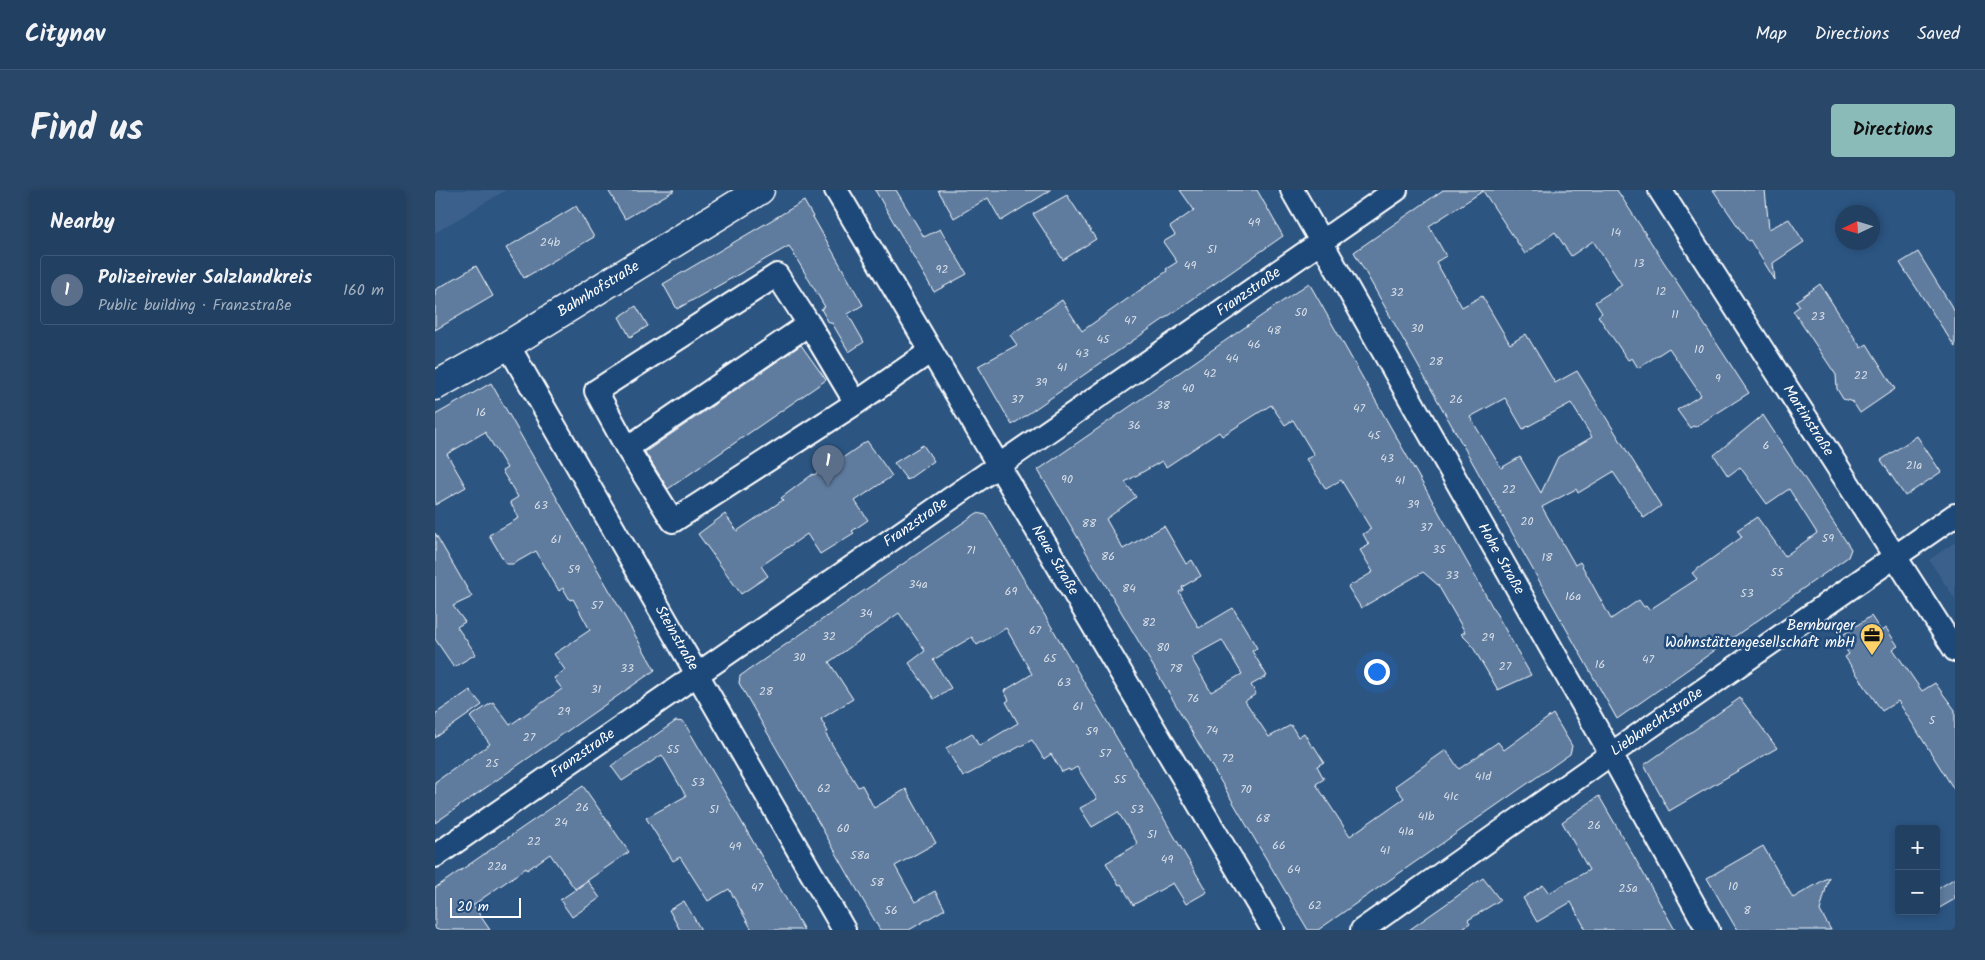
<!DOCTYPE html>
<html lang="en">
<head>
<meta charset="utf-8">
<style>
  :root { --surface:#214062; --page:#294768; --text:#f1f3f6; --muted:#a2afbe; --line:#3e5977; --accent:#8bbbb9 }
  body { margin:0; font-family:Kalam,sans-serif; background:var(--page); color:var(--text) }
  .controls { position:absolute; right:15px; bottom:15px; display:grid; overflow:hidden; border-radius:5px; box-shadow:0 2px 8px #0003 }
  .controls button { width:45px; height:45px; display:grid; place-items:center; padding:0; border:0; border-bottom:1px solid var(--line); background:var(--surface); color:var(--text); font:25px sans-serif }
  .compass { position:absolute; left:1400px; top:15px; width:45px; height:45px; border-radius:50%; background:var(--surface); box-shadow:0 2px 8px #0003; rotate:266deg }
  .scale { position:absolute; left:15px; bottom:12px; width:71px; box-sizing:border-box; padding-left:5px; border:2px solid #fff; border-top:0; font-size:14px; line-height:18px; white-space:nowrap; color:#fff; -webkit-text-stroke:4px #1f4a7a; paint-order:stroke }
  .you { position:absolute; left:941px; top:481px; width:18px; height:18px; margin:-12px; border:4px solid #fff; border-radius:50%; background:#1a73e8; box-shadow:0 0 0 8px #1a73e833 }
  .badge { display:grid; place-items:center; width:32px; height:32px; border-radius:50%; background:var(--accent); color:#fff; font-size:16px; font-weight:700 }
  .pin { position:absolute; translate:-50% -41px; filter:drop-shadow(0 1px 2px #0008) }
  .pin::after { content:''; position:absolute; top:26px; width:18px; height:15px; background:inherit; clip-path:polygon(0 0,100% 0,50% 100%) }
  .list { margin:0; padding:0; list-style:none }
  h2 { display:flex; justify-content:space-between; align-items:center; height:65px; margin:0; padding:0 20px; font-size:21px }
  h2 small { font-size:16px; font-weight:400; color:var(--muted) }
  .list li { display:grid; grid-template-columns:32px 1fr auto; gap:15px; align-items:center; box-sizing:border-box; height:70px; margin:0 10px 10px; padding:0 10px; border:1px solid var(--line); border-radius:5px }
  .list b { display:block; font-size:19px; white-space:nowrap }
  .list p { margin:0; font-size:16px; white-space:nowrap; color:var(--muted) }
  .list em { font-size:16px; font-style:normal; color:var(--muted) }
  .map { position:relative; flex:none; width:1520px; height:740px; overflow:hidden; border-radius:5px }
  header { display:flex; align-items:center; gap:30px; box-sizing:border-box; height:70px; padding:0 25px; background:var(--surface); border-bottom:1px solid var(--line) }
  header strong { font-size:24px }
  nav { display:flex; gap:28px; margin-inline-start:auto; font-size:18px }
  .intro { display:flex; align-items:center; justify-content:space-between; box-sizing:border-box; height:120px; padding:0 30px }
  h1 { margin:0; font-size:35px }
  .button { padding:12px 22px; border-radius:5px; background:var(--accent); color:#111; font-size:18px; font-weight:700 }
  main { display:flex; gap:30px; padding:0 30px }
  aside { flex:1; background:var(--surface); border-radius:5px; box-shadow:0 2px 8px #0003 }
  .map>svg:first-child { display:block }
  .built { fill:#3b618b }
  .building { fill:#5e7c9f; stroke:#fff; fill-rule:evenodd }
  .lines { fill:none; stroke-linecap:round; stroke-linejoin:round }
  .minor-casing { stroke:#fff; stroke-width:26 }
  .major-casing { stroke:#fff; stroke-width:31 }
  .minor { stroke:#1f4a7a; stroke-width:22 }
  .major { stroke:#1f4a7a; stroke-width:28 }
  .labels { text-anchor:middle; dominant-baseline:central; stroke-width:5; stroke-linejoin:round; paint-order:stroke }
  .number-label { font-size:12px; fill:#d7dee7 }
  .street-label { font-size:15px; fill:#fff; stroke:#1f4a7a }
  .poi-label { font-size:15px; fill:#fff; stroke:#1f4a7a; text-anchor:end }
</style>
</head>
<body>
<header>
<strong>Citynav</strong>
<nav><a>Map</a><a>Directions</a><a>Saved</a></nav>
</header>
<div class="intro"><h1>Find us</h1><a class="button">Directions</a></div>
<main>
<aside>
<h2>Nearby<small></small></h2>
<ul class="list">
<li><span class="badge" style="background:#5c6f8a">1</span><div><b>Polizeirevier Salzlandkreis</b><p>Public building · Franzstraße</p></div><em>160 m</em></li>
</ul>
</aside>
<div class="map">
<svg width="1520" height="740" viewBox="0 0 1520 740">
  <rect width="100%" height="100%" fill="#2c5582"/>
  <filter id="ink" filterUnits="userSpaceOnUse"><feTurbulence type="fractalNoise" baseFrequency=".02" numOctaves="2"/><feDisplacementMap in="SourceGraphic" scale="10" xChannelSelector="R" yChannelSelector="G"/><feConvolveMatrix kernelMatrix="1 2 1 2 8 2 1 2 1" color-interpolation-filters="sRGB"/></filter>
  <g filter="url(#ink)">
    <g class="built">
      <path d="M0 0H71L0 43Z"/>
      <path d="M1520 352V409L1494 370Z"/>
    </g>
    <g class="building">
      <path d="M173 0H240L190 29Z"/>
      <path d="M440 0H461L489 47 505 39 532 84 499 102Z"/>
      <path d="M503 0H616L566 31 553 8 519 28Z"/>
      <path d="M745 0H822L848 46 577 235 543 176 582 155 575 145 627 110 647 141 732 81 731 79 742 72 728 52 740 45 735 37 759 20Z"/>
      <path d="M1008 0H1182L1314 203 1260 237 1258 236 1255 238 1242 220 1266 205 1234 158 1203 178 1197 168 1193 170 1163 126 1167 123 1160 112 1187 95 1158 51 1136 66 1120 42 1090 64 1048 1 994 36 1011 66 1001 72 1027 117 1047 106 1075 154 1091 144 1120 193 1142 181 1226 316 1209 328 1178 282 1143 303 1141 299 1107 317 1140 375 1145 372 1176 429 1204 410 1209 417 1211 416 1214 420 1262 389 1257 383 1307 347 1302 340 1322 327 1350 366 1382 343 1354 299 1332 314 1305 277 1293 286 1279 265 1328 225 1416 359 1413 367 1182 529 919 62ZM1070 208 1088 239 1136 213 1157 247 1123 267 1106 303 1085 267 1066 278 1035 227Z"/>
      <path d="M1278 0H1330L1334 39 1354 29 1369 52 1338 73 1340 90 1315 50 1313 51Z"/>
      <path d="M632 5 661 49 628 70 598 24Z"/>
      <path d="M369 11 428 115 413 124 429 152 414 162 397 133H394L386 119 390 117 354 56 242 119 228 94Z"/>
      <path d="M141 16 159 47 89 88 71 58Z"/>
      <path d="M1483 62 1520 122V157L1465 73Z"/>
      <path d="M41 76 58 106 0 140V100Z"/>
      <path d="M874 93 1096 485 1063 500 1036 454 1026 444 1030 442 1003 395 988 382 926 418 913 397 938 382 925 360 934 355 928 344 936 339 906 290 891 299 871 269 879 265 858 230 850 235 836 215 787 246 784 242 731 277 727 271 690 292 701 307 671 329 688 359 729 336 751 374 757 370 766 386 747 397 748 400 744 402 764 438 798 418 822 458 817 461 832 486 816 495 821 504 810 511 834 547 856 535 863 547 869 543 877 557 879 556 889 572 882 576 889 589 881 594 915 646 969 608 960 596 1011 560 1024 579 1063 552 1069 560 1118 524 1137 556 1135 564 883 740H873L603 280ZM787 450 807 484 776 502 756 467Z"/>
      <path d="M1385 94 1426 158 1432 154 1460 199 1425 223 1418 212 1408 209 1402 199 1401 185 1358 121 1365 116 1361 111Z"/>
      <path d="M201 116 213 136 195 147 184 127Z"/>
      <path d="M366 155 391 190 233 299 210 262Z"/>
      <path d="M56 193 220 480 0 633V592L55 554 35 527 58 512 75 535 127 499 119 488 130 480 119 464 155 440 138 409 135 410 128 398 124 401 101 361 78 374H71L54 345 84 328 75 312 83 307 67 281 72 278 50 242 12 264 31 297 0 315V225Z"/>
      <path d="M1482 246 1506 282 1470 306 1446 270Z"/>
      <path d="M432 251 457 286 420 311 433 330 417 341 419 343 385 364 372 344 326 376 333 386 306 404 263 344 290 324 302 341 348 310 346 308 378 284 379 285 395 274 396 276Z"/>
      <path d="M488 255 499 271 472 290 459 273Z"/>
      <path d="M542 323 551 325 772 702 751 714 738 693 698 715 686 694 684 695 671 673 703 654 683 622 657 637 645 618 662 609 642 577 635 581 634 579 627 582 616 564 609 569 597 550 528 587 511 558 537 543 544 556 583 533 571 512 574 510 569 501 597 484 571 438 542 455 537 447 498 470 516 498 499 509 474 473 490 461 464 423 394 472 418 509 386 529 393 542 390 543 423 597 427 595 439 618 471 599 501 653 460 676 480 712 500 701 510 719 474 740H445L304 493 305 486Z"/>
      <path d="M0 343 37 407 18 416 30 432 22 437 41 464 19 477 0 449Z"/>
      <path d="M1436 426 1446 441 1451 438 1463 456 1458 459 1487 501 1500 493 1520 520V601L1463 511 1447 521 1410 467 1414 464 1403 448Z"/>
      <path d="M35 500 47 515 0 548V524Z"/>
      <path d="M1305 508 1342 558 1234 621 1209 575Z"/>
      <path d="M241 531 249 532 369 740H317L294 699 273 711 245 667 238 671 211 628 251 606 227 565 187 591 176 576Z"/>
      <path d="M148 596 194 662 140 699 115 664 92 680 91 678 38 715 55 740H0V698Z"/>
      <path d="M1164 606 1202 672 1240 740H1151L1136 712 1102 732 1088 708 1108 695 1114 703 1154 680 1127 632Z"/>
      <path d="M1328 656 1358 708 1394 687 1385 721 1396 740H1302L1272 688Z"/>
      <path d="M1048 688 1065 710 1033 730 1035 733 1025 740H974Z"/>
      <path d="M1520 688V709L1501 720V700Z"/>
      <path d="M153 691 165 708 137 727 125 710Z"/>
      <path d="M249 711 266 740H245L234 720Z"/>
    </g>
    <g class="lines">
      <g class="minor-casing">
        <g id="minor">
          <path id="s1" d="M401 0 838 740"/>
          <path id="s2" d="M857 0 1176 564 1273 740"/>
          <path id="s3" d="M1225 0 1520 460"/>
          <path id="s4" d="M73 155 409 740"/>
          <path d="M421 213 374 134 192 258 238 331 421 213 496 161"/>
          <path d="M192 258 161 201 342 85 374 134"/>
          <path id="s5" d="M0 666 961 0"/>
          <path id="s6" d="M927 740 1176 564 1520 325"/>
        </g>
      </g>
      <g class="major-casing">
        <g id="major">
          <path id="s7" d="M0 196 73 155 325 0"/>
        </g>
      </g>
      <use href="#minor" class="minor"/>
      <use href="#major" class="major"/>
    </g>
  </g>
  <defs>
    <g id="office-pin" transform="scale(1.25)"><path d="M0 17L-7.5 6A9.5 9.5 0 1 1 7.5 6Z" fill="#ffd166" stroke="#1f4a7a"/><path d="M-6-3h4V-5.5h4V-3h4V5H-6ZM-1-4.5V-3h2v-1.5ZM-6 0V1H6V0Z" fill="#111"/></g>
  </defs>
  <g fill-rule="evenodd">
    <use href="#office-pin" x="1437" y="445"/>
  </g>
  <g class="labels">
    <g class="number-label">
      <text x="819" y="32">49</text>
      <text x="1181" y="42">14</text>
      <text x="115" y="52">24b</text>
      <text x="777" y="59">51</text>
      <text x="1204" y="73">13</text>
      <text x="755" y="75">49</text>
      <text x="507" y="79">92</text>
      <text x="1226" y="101">12</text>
      <text x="962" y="102">32</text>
      <text x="866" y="122">50</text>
      <text x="1240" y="124">11</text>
      <text x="1383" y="126">23</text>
      <text x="695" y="130">47</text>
      <text x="982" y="138">30</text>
      <text x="839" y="140">48</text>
      <text x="668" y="149">45</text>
      <text x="819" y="154">46</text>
      <text x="1264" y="159">10</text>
      <text x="647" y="163">43</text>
      <text x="797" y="168">44</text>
      <text x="1001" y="171">28</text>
      <text x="627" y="177">41</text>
      <text x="775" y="183">42</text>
      <text x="1426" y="185">22</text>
      <text x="1283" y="188">9</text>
      <text x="606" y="192">39</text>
      <text x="753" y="198">40</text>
      <text x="582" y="209">37</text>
      <text x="1021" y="209">26</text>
      <text x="728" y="215">38</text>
      <text x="924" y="218">47</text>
      <text x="46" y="222">16</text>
      <text x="699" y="235">36</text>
      <text x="939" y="245">45</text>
      <text x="1331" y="255">6</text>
      <text x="952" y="268">43</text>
      <text x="1479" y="275">21a</text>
      <text x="632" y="289">90</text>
      <text x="965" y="290">41</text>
      <text x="1074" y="299">22</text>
      <text x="978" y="314">39</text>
      <text x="106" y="315">63</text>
      <text x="1092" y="331">20</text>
      <text x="654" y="333">88</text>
      <text x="991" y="337">37</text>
      <text x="1393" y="348">59</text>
      <text x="121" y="349">61</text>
      <text x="1004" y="359">35</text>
      <text x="536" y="360">71</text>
      <text x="673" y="366">86</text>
      <text x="1112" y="367">18</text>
      <text x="139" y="379">59</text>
      <text x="1342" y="382">55</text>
      <text x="1017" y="385">33</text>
      <text x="483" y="394">34a</text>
      <text x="694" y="398">84</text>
      <text x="576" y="401">69</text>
      <text x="1312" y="403">53</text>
      <text x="1138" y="406">16a</text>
      <text x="162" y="415">57</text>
      <text x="431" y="423">34</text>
      <text x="714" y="432">82</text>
      <text x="600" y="440">67</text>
      <text x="394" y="446">32</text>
      <text x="1053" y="447">29</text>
      <text x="728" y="457">80</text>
      <text x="364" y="467">30</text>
      <text x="615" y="468">65</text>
      <text x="1213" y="469">47</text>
      <text x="1165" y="474">16</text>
      <text x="1070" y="476">27</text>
      <text x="192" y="478">33</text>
      <text x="741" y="478">78</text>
      <text x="629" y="492">63</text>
      <text x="161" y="499">31</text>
      <text x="331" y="501">28</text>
      <text x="758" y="508">76</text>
      <text x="643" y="516">61</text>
      <text x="129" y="521">29</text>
      <text x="1497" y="530">5</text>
      <text x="777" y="540">74</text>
      <text x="657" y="541">59</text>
      <text x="94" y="547">27</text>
      <text x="238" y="559">55</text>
      <text x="670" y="563">57</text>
      <text x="793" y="568">72</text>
      <text x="57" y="573">25</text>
      <text x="1048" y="586">41d</text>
      <text x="685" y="589">55</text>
      <text x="263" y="592">53</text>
      <text x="389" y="598">62</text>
      <text x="811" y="599">70</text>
      <text x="1016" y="606">41c</text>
      <text x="147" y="617">26</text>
      <text x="279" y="619">51</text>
      <text x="702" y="619">53</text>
      <text x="991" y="626">41b</text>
      <text x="828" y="628">68</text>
      <text x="126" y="632">24</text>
      <text x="1159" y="635">26</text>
      <text x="408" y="638">60</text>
      <text x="971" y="641">41a</text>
      <text x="717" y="644">51</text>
      <text x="99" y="651">22</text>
      <text x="844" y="655">66</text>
      <text x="300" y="656">49</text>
      <text x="950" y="660">41</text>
      <text x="425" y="665">58a</text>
      <text x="732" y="669">49</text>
      <text x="62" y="676">22a</text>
      <text x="859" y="679">64</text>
      <text x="442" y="692">58</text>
      <text x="1298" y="696">10</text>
      <text x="322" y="697">47</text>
      <text x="1193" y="698">25a</text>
      <text x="880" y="715">62</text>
      <text x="456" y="720">56</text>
      <text x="1312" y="720">8</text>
    </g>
    <g class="street-label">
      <text stroke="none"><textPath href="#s7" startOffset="190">Bahnhofstraße</textPath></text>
      <text stroke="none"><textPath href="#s5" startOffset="990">Franzstraße</textPath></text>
      <text stroke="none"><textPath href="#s3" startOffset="274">Martinstraße</textPath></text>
      <text stroke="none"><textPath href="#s5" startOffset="585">Franzstraße</textPath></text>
      <text stroke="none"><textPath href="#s2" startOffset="424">Hohe Straße</textPath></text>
      <text stroke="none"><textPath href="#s1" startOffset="430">Neue Straße</textPath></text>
      <text stroke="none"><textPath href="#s4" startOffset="338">Steinstraße</textPath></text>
      <text stroke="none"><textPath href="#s6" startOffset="361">Liebknechtstraße</textPath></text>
      <text stroke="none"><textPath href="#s5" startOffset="180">Franzstraße</textPath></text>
    </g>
    <g class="poi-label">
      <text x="1420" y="436">Bernburger<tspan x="1420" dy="17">Wohnstättengesellschaft mbH</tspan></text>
    </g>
  </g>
</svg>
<div class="controls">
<button>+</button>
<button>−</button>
</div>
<svg class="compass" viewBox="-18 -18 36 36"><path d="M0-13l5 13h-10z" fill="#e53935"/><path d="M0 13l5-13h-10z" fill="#a2afbe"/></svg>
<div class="scale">20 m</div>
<div class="you"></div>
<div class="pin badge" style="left:393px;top:296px;background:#5c6f8a">1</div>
</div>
</main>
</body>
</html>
